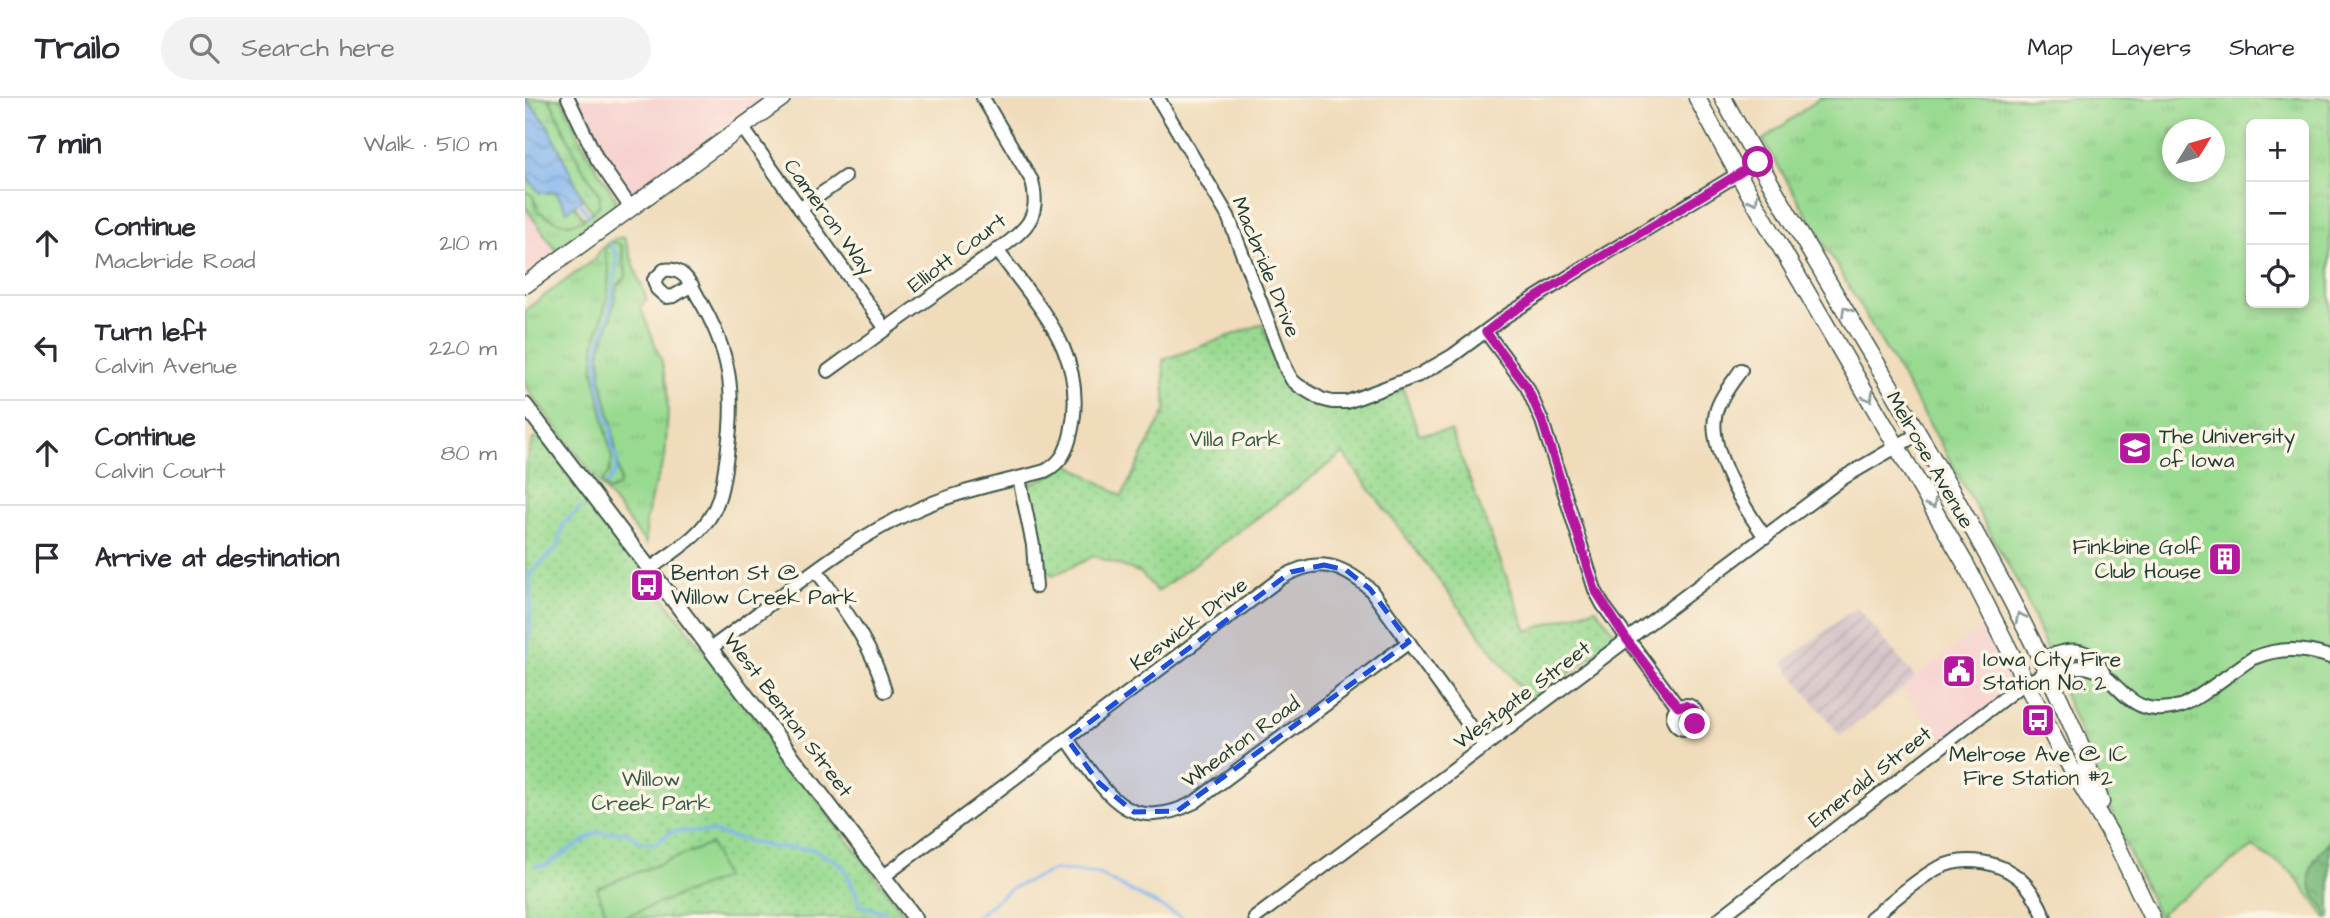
<!DOCTYPE html>
<html lang="en">
<head>
<meta charset="utf-8">
<style>
  :root { --surface:#fff; --page:#f2f2f3; --text:#2b2b33; --muted:#7c7c81; --line:#e1e1e2 }
  body { margin:0; font-family:"Architects Daughter",sans-serif; background:var(--page); color:var(--text) }
  .controls { position:absolute; right:21px; top:21px; display:grid; overflow:hidden; border-radius:10px; box-shadow:0 4px 10px #0003 }
  .controls button { width:63px; height:63px; display:grid; place-items:center; padding:0; border:0; border-bottom:2px solid var(--line); background:var(--surface); color:var(--text); font:35px sans-serif }
  .compass { position:absolute; left:1637px; top:21px; width:63px; height:63px; border-radius:50%; background:var(--surface); box-shadow:0 4px 10px #0003; rotate:53deg }
  .stop { position:absolute; width:21px; height:21px; margin:-16px; border:5px solid #b5179e; border-radius:50%; background:#fff }
  .stop.end { background:#b5179e; border-color:#fff; box-shadow:0 2px 7px #0008 }
  .list { margin:0; padding:0; list-style:none }
  h2 { display:flex; justify-content:space-between; align-items:center; height:91px; margin:0; padding:0 28px; font-size:30px }
  h2 small { font-size:23px; font-weight:400; color:var(--muted) }
  .list li { display:grid; grid-template-columns:46px 1fr auto; gap:21px; align-items:center; box-sizing:border-box; height:105px; padding:0 28px; border-top:2px solid var(--line) }
  .list b { display:block; font-size:26px; white-space:nowrap }
  .list p { margin:0; font-size:23px; white-space:nowrap; color:var(--muted) }
  .list em { font-size:23px; font-style:normal; color:var(--muted) }
  .icon { flex:none; width:38px; height:38px; fill:none; stroke:currentColor; stroke-width:2; stroke-linecap:round; stroke-linejoin:round }
  .map { position:relative; flex:none; width:1805px; height:820px; overflow:hidden }
  header { display:flex; align-items:center; gap:42px; box-sizing:border-box; height:98px; padding:0 35px; background:var(--surface); border-bottom:2px solid var(--line) }
  header strong { font-size:33px }
  nav { display:flex; gap:38px; margin-inline-start:auto; font-size:24px }
  .search { width:490px; height:63px; background:var(--page); display:flex; align-items:center; gap:18px; box-sizing:border-box; padding:0 24px; border-radius:38px; color:var(--muted); font-size:26px }
  main { display:flex }
  aside { flex:1; background:var(--surface) }
  .map>svg:first-child { display:block }
  .built { fill:#f7d0cf }
  .industrial { fill:url(#industrial-furrows) }
  .grass { fill:url(#grass-tufts); stroke:#5c8c62; stroke-width:2; fill-rule:evenodd }
  .forest { fill:url(#forest-crowns); stroke:#4c7c58; stroke-width:2 }
  .wetland { fill:url(#wetland-marsh); stroke:#5c8c62; stroke-width:2 }
  .park { fill:url(#park-dots); stroke:#5c8c62; stroke-width:2 }
  .pitch { fill:#99da91; stroke:#5c8c62; stroke-width:2 }
  .water { fill:url(#water-waves); stroke:#507992; stroke-width:2 }
  .lines { fill:none; stroke-linecap:round; stroke-linejoin:round }
  .stream { stroke:#82b5ef; stroke-width:3.5 }
  .minor-casing { stroke:#3e5548; stroke-width:16 }
  .tertiary-casing { stroke:#3e5548; stroke-width:18 }
  .secondary-casing { stroke:#3e5548; stroke-width:19 }
  .minor { stroke:#fff; stroke-width:12 }
  .tertiary { stroke:#fff; stroke-width:14 }
  .secondary { stroke:#fff; stroke-width:16 }
  .oneway { stroke:#8f9e9a }
  .route { stroke:#b5179e; stroke-width:9 }
  .marked { fill:#1d4ed8; fill-opacity:0.2; stroke:#1d4ed8; stroke-width:5; stroke-dasharray:14 9; stroke-linejoin:round }
  .labels { text-anchor:middle; dominant-baseline:central; stroke-width:7; stroke-linejoin:round; paint-order:stroke }
  .street-label { font-size:21px; fill:#1f3d34; stroke:#fcf5e5 }
  .poi-label { font-size:21px; fill:#1f3d34; stroke:#fcf5e5; text-anchor:start }
  .park-label { font-size:21px; fill:#375c47; stroke:#fcf5e5 }
</style>
</head>
<body>
<header>
<strong>Trailo</strong>
<div class="search"><svg class="icon" aria-label="search" viewBox="0 0 24 24"><circle cx="10" cy="10" r="6"/><path d="M15 15l6 6"/></svg>Search here</div>
<nav><a>Map</a><a>Layers</a><a>Share</a></nav>
</header>
<main>
<aside>
<h2>7 min<small>Walk · 510 m</small></h2>
<ul class="list">
<li><svg class="icon" aria-label="ahead" viewBox="0 0 24 24"><path d="M12 20V5M6 11l6-6 6 6"/></svg><div><b>Continue</b><p>Macbride Road</p></div><em>210 m</em></li>
<li><svg class="icon" aria-label="left" viewBox="0 0 24 24"><path d="M17 20v-9H6M10 6l-5 5 5 5"/></svg><div><b>Turn left</b><p>Calvin Avenue</p></div><em>220 m</em></li>
<li><svg class="icon" aria-label="ahead" viewBox="0 0 24 24"><path d="M12 20V5M6 11l6-6 6 6"/></svg><div><b>Continue</b><p>Calvin Court</p></div><em>80 m</em></li>
<li><svg class="icon" aria-label="arrive" viewBox="0 0 24 24"><path d="M6 21V4h12l-3 4 3 4H6"/></svg><div><b>Arrive at destination</b></div></li>
</ul>
</aside>
<div class="map">
<svg width="1805" height="820" viewBox="0 0 1805 820">
  <defs>
    <pattern id="industrial-furrows" width="10" height="10" patternUnits="userSpaceOnUse" patternTransform="scale(1.75)"><rect width="10" height="10" fill="#d2bec5"/><path d="M-1 1l2-2M0 10L10 0M9 11l2-2" fill="none" stroke="#aa9ca1"/></pattern>
    <pattern id="grass-tufts" width="24" height="20" patternUnits="userSpaceOnUse" patternTransform="scale(1.75)"><rect width="24" height="20" fill="#99da91"/><path d="M3 7l-1-3M5 7V3M7 7l1-3M15 17l-1-3M17 17v-4M19 17l1-3" fill="none" stroke="#83bc7e"/></pattern>
    <pattern id="forest-crowns" width="20" height="18" patternUnits="userSpaceOnUse" patternTransform="scale(1.75)"><rect width="20" height="18" fill="#7aba7b"/><path d="M2 6a3 3 0 1 1 6 0M12 15a3 3 0 1 1 6 0" fill="none" stroke="#639866"/></pattern>
    <pattern id="wetland-marsh" width="20" height="14" patternUnits="userSpaceOnUse" patternTransform="scale(1.75)"><rect width="20" height="14" fill="#99da91"/><path d="M1 5h8M5 5V1M11 12h8M15 12V8" fill="none" stroke="#83bc7e"/></pattern>
    <pattern id="park-dots" width="8" height="8" patternUnits="userSpaceOnUse" patternTransform="scale(1.75)"><rect width="8" height="8" fill="#99da91"/><path d="M2 2h.1M6 6h.1" fill="none" stroke="#83bc7e" stroke-width="1.8" stroke-linecap="round"/></pattern>
    <pattern id="water-waves" width="16" height="10" patternUnits="userSpaceOnUse" patternTransform="scale(1.75)"><rect width="16" height="10" fill="#82b5ef"/><path d="M0 5q4-4 8 0t8 0" fill="none" stroke="#6a94c2"/></pattern>
  </defs>
  <rect width="100%" height="100%" fill="#fcf5e5"/>
  <filter id="ink" filterUnits="userSpaceOnUse"><feTurbulence type="fractalNoise" baseFrequency=".0143" numOctaves="2"/><feDisplacementMap in="SourceGraphic" scale="14" xChannelSelector="R" yChannelSelector="G"/><feConvolveMatrix kernelMatrix="1 2 1 2 8 2 1 2 1" color-interpolation-filters="sRGB"/></filter>
  <filter id="wash" filterUnits="userSpaceOnUse"><feTurbulence type="fractalNoise" baseFrequency=".00686" numOctaves="4" result="noise"/><feDisplacementMap in="SourceGraphic" scale="28" xChannelSelector="R" yChannelSelector="G"/><feGaussianBlur stdDeviation="1.57" result="paint"/><feColorMatrix in="noise" values="0 0 0 0 0 0 0 0 0 0 0 0 0 0 0 0 0 1.4 0 .05"/><feComposite in="paint" operator="in"/></filter>
  <g filter="url(#wash)">
    <rect width="100%" height="100%" fill="#f0dcbb"/>
    <g class="built">
      <path d="M43 0H240L100 102Z"/>
      <path d="M0 109 31 152 0 175Z"/>
      <path d="M1463 524 1496 588 1422 645 1377 591 1390 579Z"/>
    </g>
    <path class="industrial" d="M1332 509 1390 579 1377 591 1315 638 1258 564Z"/>
    <g class="grass">
      <path d="M24 0H36L63 56 91 101 88 110 31 152 0 109V93L8 98 10 106 22 119 44 126 59 121 74 108 75 98 72 92 54 64Z"/>
      <path d="M1295 0H1805V820H1801L1766 773 1728 749 1636 815 1638 820H1634L1594 732 1499 496 1412 339 1238 42ZM1726 26H1779V205H1726ZM1647 32H1689V74H1647Z"/>
      <path d="M99 139 122 203 115 208 136 261 142 289 143 313 140 360 126 399 121 424V446L0 288V212L71 160C76 148 86 140 99 139ZM98 153 101 175 92 188 86 220 76 249 75 257 76 280 86 322 95 381 84 375 88 361 69 273V249L82 201 84 174Z"/>
    </g>
    <path class="forest" d="M1805 742V820H1802C1802 812 1797 807 1792 801 1776 777 1789 761 1805 742Z"/>
    <g class="wetland">
      <path d="M1 0H24L54 64 75 98 74 107 68 115 58 101 22 26Z"/>
      <path d="M0 78 15 95 31 94 42 112 49 107 59 121C41 131 29 123 13 113L8 98 0 93Z"/>
      <path d="M89 144 96 147 101 175V179L92 188 86 220 76 249 75 257 76 280 86 322 95 381 94 388 84 393 77 384 84 375 87 361 69 273V249L82 201 84 174 79 151Z"/>
    </g>
    <g class="park">
      <path d="M737 226C749 258 758 296 794 307 806 311 820 312 832 309 847 304 863 297 878 291L894 336 926 333 1002 533 1071 510 1088 533 1089 541 1086 544 1006 604 818 356 632 494 616 475 569 458 528 478 518 467 503 389 505 386 531 375 542 365 597 398 641 311 638 262Z"/>
      <path d="M14 339 20 344 382 820H0V366L8 341Z"/>
    </g>
    <path class="pitch" d="M186 746 199 780 96 820H83L72 790Z"/>
    <path class="water" d="M0 0 22 26 58 101 42 113 31 94 15 95 0 78Z"/>
    <g class="lines">
      <g class="stream">
        <path d="M52 101 64 118"/>
        <path d="M82 386 91 373V358L87 349 86 329 82 321 74 285 72 253 84 218 91 170 92 158 86 147"/>
        <path d="M0 564 5 534V475L33 449 38 426 56 410"/>
        <path d="M10 768 21 767 71 735 102 734 115 744 130 746 148 733 188 734 246 749 287 751 311 763 320 771 336 808 360 814"/>
        <path d="M449 820 487 790 529 772 571 775 658 820"/>
      </g>
    </g>
  </g>
  <g filter="url(#ink)">
    <g class="lines">
      <g class="minor-casing">
        <g id="minor">
          <path d="M43 0 72 61 106 110"/>
          <path d="M633 0 703 118 761 271 767 282 774 288 796 301 807 304H822L894 277 927 258 981 218 1064 166 1233 64"/>
          <path d="M217 29 361 231"/>
          <path d="M275 111 320 79"/>
          <path d="M961 234 1002 289 1017 323 1070 492 1078 507 1153 609"/>
          <path d="M1216 272C1207 285 1195 299 1191 314 1181 350 1220 411 1240 439"/>
          <path d="M303 273C347 241 391 209 435 178 456 163 483 148 500 129 512 115 511 99 507 83L458 0"/>
          <path d="M494 380 508 447 511 489"/>
          <path d="M125 471C147 454 174 440 188 414 197 397 199 376 202 357 211 295 206 254 173 199 165 184 158 169 139 172L129 182 132 191 141 199 149 198 167 187"/>
          <path d="M291 472C319 511 347 546 360 593"/>
          <path d="M186 550C253 503 315 445 391 412 432 393 476 385 520 373 536 365 542 353 546 335 564 257 514 210 472 152"/>
          <path d="M1516 561C1543 550 1564 545 1579 576"/>
          <path d="M1525 580C1534 576 1545 569 1555 569 1594 568 1595 625 1655 608 1673 602 1710 571 1728 560 1755 549 1778 550 1805 559"/>
          <circle cx="1160" cy="619" r="12"/>
          <path d="M542 641C579 691 600 740 670 704L884 544"/>
          <path d="M359 778 756 480C792 459 815 465 845 491L960 649"/>
          <path d="M730 820 1318 380 1393 336"/>
          <path d="M1195 820 1491 591 1522 574"/>
          <path d="M1346 820C1367 804 1388 784 1411 771 1440 756 1479 763 1501 787 1510 797 1515 808 1520 820"/>
        </g>
      </g>
      <g class="tertiary-casing">
        <path id="tertiary" d="M0 307 390 820"/>
      </g>
      <g class="secondary-casing">
        <g id="secondary">
          <path d="M1172 0 1213 76 1441 467 1532 646 1593 749 1627 820"/>
          <path d="M1198 0C1312 212 1451 410 1548 630 1559 654 1567 680 1576 704"/>
          <path d="M0 187 257 0"/>
        </g>
      </g>
      <use href="#minor" class="minor"/>
      <use href="#tertiary" class="tertiary"/>
      <use href="#secondary" class="secondary"/>
    </g>
    <defs><path id="oneway-chevron" d="M-2-3.5L2.5 0L-2 3.5" fill="none" stroke-width="1.6" stroke-linecap="round" stroke-linejoin="round" transform="scale(1.75)"/></defs>
    <g class="oneway">
      <use href="#oneway-chevron" transform="translate(1229 102) rotate(59)"/>
      <use href="#oneway-chevron" transform="translate(1321 213) rotate(-120)"/>
      <use href="#oneway-chevron" transform="translate(1344 299) rotate(60)"/>
      <use href="#oneway-chevron" transform="translate(1407 406) rotate(60)"/>
      <use href="#oneway-chevron" transform="translate(1495 519) rotate(-117)"/>
    </g>
  </g>
  <g class="lines" filter="url(#ink)">
    <path class="route" d="M1170 626 1172 620 1170 612 1160 607 1153 609 1102 542 1070 492 1017 323 1002 289 961 234 981 218 1064 166 1233 64"/>
  </g>
  <path class="marked" d="M799 467 821 472 845 491 884 544 652 713 609 714 574 685 542 641 766 474Z"/>
  <defs>
    <g id="university-square" transform="scale(1.75)"><rect x="-9" y="-9" width="18" height="18" rx="4" fill="#b5179e" stroke="#fcf5e5"/><path d="M0-5L7-2L0 1L-7-2ZM-4 1L0 2.5L4 1V4Q0 6-4 4Z" fill="#fff"/></g>
    <g id="building-square" transform="scale(1.75)"><rect x="-9" y="-9" width="18" height="18" rx="4" fill="#b5179e" stroke="#fcf5e5"/><path d="M-4-6H4V6H1V3H-1V6H-4ZM-2.5-4.3h1.7v1.8h-1.7ZM.8-4.3h1.7v1.8H.8ZM-2.5-1h1.7V.8h-1.7ZM.8-1h1.7V.8H.8Z" fill="#fff"/></g>
    <g id="bus-square" transform="scale(1.75)"><rect x="-9" y="-9" width="18" height="18" rx="4" fill="#b5179e" stroke="#fcf5e5"/><path d="M-5-6H5V4H4V6H2V4H-2V6H-4V4H-5ZM-3.5-4V0h7V-4ZM-3.5 1.2v1.5H-2V1.2ZM2 1.2v1.5H3.5V1.2Z" fill="#fff"/></g>
    <g id="civic-square" transform="scale(1.75)"><rect x="-9" y="-9" width="18" height="18" rx="4" fill="#b5179e" stroke="#fcf5e5"/><path d="M-.6-6.5H3V-4.5H.6V-3L4-1V1h2V6H-6V1h2V-1L-.6-3ZM-1.2 2.5V6h2.4V2.5Z" fill="#fff"/></g>
  </defs>
  <g fill-rule="evenodd">
    <use href="#university-square" x="1610" y="350"/>
    <use href="#building-square" x="1700" y="461"/>
    <use href="#bus-square" x="122" y="487"/>
    <use href="#civic-square" x="1434" y="573"/>
    <use href="#bus-square" x="1513" y="622"/>
  </g>
  <g class="labels">
    <g class="street-label">
      <text transform="translate(304 119) rotate(54)">Cameron Way</text>
      <text transform="translate(432 155) rotate(-37)">Elliott Court</text>
      <text transform="translate(741 169) rotate(68)">Macbride Drive</text>
      <text transform="translate(1405 362) rotate(60)">Melrose Avenue</text>
      <text transform="translate(664 526) rotate(-37)">Keswick Drive</text>
      <text transform="translate(997 597) rotate(-37)">Westgate Street</text>
      <text transform="translate(263 617) rotate(53)">West Benton Street</text>
      <text transform="translate(716 644) rotate(-36)">Wheaton Road</text>
      <text transform="translate(1345 679) rotate(-38)">Emerald Street</text>
    </g>
    <g class="poi-label">
      <text x="1634" y="338">The University<tspan x="1634" dy="24">of Iowa</tspan></text>
      <text x="1676" y="449" text-anchor="end">Finkbine Golf<tspan x="1676" dy="24">Club House</tspan></text>
      <text x="146" y="475">Benton St @<tspan x="146" dy="24">Willow Creek Park</tspan></text>
      <text x="1458" y="561">Iowa City Fire<tspan x="1458" dy="24">Station No. 2</tspan></text>
      <text x="1513" y="656" text-anchor="middle">Melrose Ave @ IC<tspan x="1513" dy="24">Fire Station #2</tspan></text>
    </g>
    <g class="park-label">
      <text x="710" y="341">Villa Park</text>
      <text x="126" y="681">Willow<tspan x="126" dy="24">Creek Park</tspan></text>
    </g>
  </g>
</svg>
<div class="controls">
<button>+</button>
<button>−</button>
<button><svg class="icon" aria-label="locate" viewBox="0 0 24 24"><circle cx="12" cy="12" r="6"/><path d="M12 2v4M12 18v4M2 12h4M18 12h4"/></svg></button>
</div>
<svg class="compass" viewBox="-18 -18 36 36"><path d="M0-13l5 13h-10z" fill="#e53935"/><path d="M0 13l5-13h-10z" fill="#7c7c81"/></svg>
<div class="stop" style="left:1233px;top:64px"></div>
<div class="stop end" style="left:1170px;top:626px"></div>
</div>
</main>
</body>
</html>
